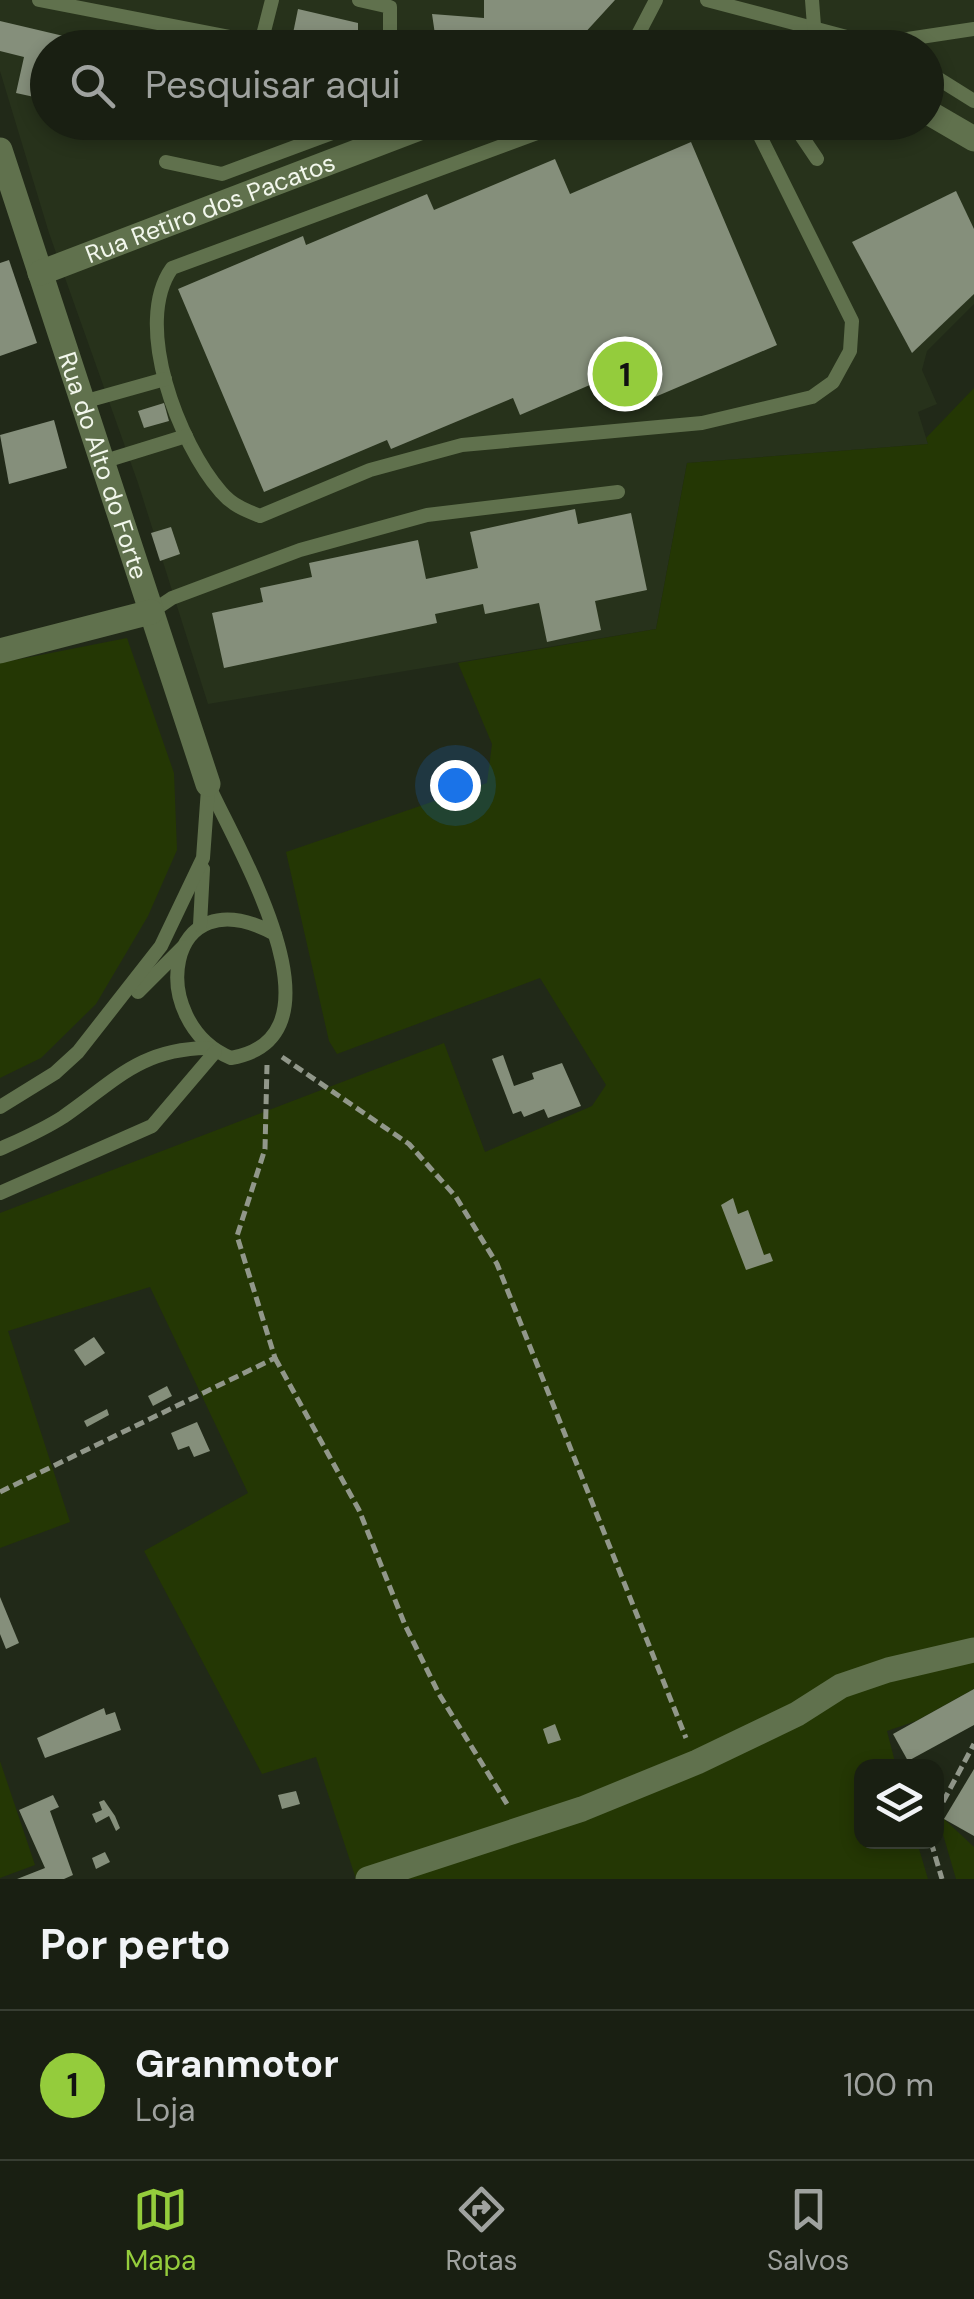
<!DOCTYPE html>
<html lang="pt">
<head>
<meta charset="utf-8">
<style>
  :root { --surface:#191f12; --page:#22271b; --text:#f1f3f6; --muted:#9fa29f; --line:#373d32; --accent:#94cc3c }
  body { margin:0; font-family:"DM Sans",sans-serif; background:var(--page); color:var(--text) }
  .controls { position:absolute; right:30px; bottom:30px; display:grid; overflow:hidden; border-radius:20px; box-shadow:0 5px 15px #0003 }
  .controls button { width:90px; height:90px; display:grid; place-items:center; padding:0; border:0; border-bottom:2px solid var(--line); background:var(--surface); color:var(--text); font:50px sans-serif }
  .you { position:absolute; left:455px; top:785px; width:35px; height:35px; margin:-25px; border:8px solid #fff; border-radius:50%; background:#1a73e8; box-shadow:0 0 0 15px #1a73e833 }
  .badge { display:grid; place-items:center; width:65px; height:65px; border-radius:50%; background:var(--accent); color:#111; font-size:32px; font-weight:700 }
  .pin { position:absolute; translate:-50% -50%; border:5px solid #fff; box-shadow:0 2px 10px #0006 }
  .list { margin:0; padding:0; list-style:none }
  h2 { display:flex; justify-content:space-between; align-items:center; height:130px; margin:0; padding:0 40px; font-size:42px }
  h2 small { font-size:32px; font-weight:400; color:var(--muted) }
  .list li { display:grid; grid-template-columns:65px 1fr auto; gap:30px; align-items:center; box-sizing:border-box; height:150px; padding:0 40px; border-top:2px solid var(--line) }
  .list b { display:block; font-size:38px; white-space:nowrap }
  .list p { margin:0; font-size:32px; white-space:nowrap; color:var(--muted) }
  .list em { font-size:32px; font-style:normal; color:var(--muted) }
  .icon { flex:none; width:55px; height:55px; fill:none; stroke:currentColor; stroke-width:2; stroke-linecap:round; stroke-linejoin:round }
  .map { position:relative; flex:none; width:974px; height:1879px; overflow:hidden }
  .search { position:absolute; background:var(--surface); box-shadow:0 5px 15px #0003; left:30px; right:30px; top:30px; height:110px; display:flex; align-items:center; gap:25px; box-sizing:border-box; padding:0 35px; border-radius:55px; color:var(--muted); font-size:38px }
  .sheet { height:280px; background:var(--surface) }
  nav { display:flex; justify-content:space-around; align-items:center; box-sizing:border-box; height:140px; border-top:2px solid var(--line); background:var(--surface); font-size:28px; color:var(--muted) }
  nav a { display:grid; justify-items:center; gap:5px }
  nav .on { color:var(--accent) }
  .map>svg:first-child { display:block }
  .built { fill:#27321b; fill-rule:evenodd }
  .green { fill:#243704 }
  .building { fill:#858f7b }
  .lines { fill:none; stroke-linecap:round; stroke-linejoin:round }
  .path { stroke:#91978a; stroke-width:5; stroke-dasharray:10 5; stroke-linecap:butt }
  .service { stroke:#60714d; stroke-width:14 }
  .minor { stroke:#60714d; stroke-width:25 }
  .labels { text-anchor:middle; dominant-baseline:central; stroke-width:8; stroke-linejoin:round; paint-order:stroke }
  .street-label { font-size:25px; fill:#f2f7ec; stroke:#0d1009 }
</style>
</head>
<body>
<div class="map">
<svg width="974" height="1879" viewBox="0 0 974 1879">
  <rect width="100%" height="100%" fill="#212918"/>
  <path class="built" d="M0 0H974V304L927 351 922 370 937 404 918 412 928 444 687 463 656 629 208 704 138 483 49 233 0 71ZM48 48H926V122H48Z"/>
  <g class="green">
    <path d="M974 388V1689L916 1721 887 1731 896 1766H862V1842H917L928 1879H356L316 1757 262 1774 144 1551 248 1493 150 1287 8 1331 70 1522 0 1548V1213L444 1043 485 1152 592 1106 606 1085 540 978 337 1054 329 1041 286 852 487 783 492 744 458 663 656 629 687 463 928 444 926 438Z"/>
    <path d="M127 638 174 773 177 850 148 916 96 1004 41 1058 0 1078V663Z"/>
    <path d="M0 1761 35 1865 0 1878Z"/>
    <path d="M944 1819 974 1847V1879H956L942 1831Z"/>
  </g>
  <g class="building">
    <path d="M484 0H615L571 48H437L432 14 484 18Z"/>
    <path d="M298 9 358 23V48H290Z"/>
    <path d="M0 21 106 46V48H48V100L16 93 24 57 0 51Z"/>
    <path d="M299 122 297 137H224L161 124Z"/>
    <path d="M691 142 777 345 655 397 641 363 520 415 513 398 391 449 387 440 264 492 178 289 303 236 306 245 427 194 434 210 555 159 570 194Z"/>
    <path d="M956 191 974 229V294L912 353 852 242Z"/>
    <path d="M9 260 37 343 0 356V263Z"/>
    <path d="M164 403 169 421 144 428 138 411Z"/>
    <path d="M54 420 67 468 9 484 0 435Z"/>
    <path d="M575 509 578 524 631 513 647 590 595 601 601 630 547 642 539 603 485 614 483 604 435 614 437 623 224 668 212 613 263 602 260 588 312 577 309 563 418 540 426 579 478 568 470 532Z"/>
    <path d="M171 527 180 554 160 561 151 533Z"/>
    <path d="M503 1055 514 1086 534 1079 532 1073 562 1063 581 1106 548 1118 544 1109 524 1117 521 1111 513 1114 492 1059Z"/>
    <path d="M733 1198 738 1214 748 1210 764 1255 770 1253 773 1261 746 1270 721 1205Z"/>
    <path d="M94 1337 105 1353 85 1366 74 1350Z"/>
    <path d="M167 1386 172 1396 153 1406 148 1396Z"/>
    <path d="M107 1409 109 1415 87 1427 84 1421Z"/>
    <path d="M197 1422 210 1451 194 1457 189 1446 178 1450 171 1433Z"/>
    <path d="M0 1597 19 1643 6 1649 0 1634Z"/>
    <path d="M974 1689V1725L908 1761 893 1734Z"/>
    <path d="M104 1708 106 1715 115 1712 121 1730 45 1758 37 1738Z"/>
    <path d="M555 1724 561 1740 548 1744 543 1729Z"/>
    <path d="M974 1769V1836L944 1819Z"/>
    <path d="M296 1791 300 1804 282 1809 278 1795Z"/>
    <path d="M53 1795 59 1807 50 1811 73 1875 64 1879H17L45 1868 19 1810Z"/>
    <path d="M104 1800 115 1816 120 1828 116 1831 109 1816 96 1823 92 1814 102 1810 99 1802Z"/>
    <path d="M105 1852 110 1862 96 1869 92 1858Z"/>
  </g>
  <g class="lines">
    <g class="path">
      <path d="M282 1057 409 1144 456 1197 497 1264 686 1738"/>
      <path d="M275 1358 359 1510 405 1625 439 1694 507 1804"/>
      <path d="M0 1492 275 1358 237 1236 265 1149 267 1065"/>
      <path d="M936 1815 974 1744"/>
      <path d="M931 1842 942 1879"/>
    </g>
    <g class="service">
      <path d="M39 0 261 43 272 0"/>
      <path d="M359 0 390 7V48"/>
      <path d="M707 0 888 48"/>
      <path d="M812 0 814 26"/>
      <path d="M881 43 974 29"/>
      <path d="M631 48 656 0"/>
      <path d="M926 71 974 101"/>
      <path d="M567 122 172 268C132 324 179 444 221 492 232 505 245 510 260 516L370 470 462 445 702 423 812 397 833 382 850 351 852 321 753 122"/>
      <path d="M792 122 817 159"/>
      <path d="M166 162 222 174 362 122"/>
      <path d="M83 402 165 379"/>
      <path d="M102 462 186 436"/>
      <path d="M151 612 172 598 300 550 427 515 618 492"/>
      <path d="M208 784C236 847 353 1037 231 1058 146 1023 163 873 275 934"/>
      <path d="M200 925 203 869"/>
      <path d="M138 992 183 947"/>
      <path d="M0 1107 55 1073 78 1052 161 946 203 858 208 789"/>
      <path d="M0 1149C22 1139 43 1130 63 1117 114 1082 139 1049 207 1048"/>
      <path d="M0 1193 152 1126 215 1052"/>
    </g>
    <g class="minor">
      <path d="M679 48H714"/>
      <path d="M926 111 974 139"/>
      <path id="s1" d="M0 150 208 784"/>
      <path id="s2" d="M40 273 435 122"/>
      <path d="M0 651 151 612"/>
      <path d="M368 1879 582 1809 697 1762 797 1714 841 1686 888 1670 974 1650"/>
    </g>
  </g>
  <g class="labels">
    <g class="street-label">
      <text stroke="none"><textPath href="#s2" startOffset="182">Rua Retiro dos Pacatos</textPath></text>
      <text stroke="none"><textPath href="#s1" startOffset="332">Rua do Alto do Forte</textPath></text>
    </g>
  </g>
</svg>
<div class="controls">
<button><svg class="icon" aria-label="layers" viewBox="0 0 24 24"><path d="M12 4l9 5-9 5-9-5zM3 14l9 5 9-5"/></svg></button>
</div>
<div class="you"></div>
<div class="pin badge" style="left:625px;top:374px">1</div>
<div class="search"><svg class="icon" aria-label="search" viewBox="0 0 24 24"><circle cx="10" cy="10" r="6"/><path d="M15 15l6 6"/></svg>Pesquisar aqui</div>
</div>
<section class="sheet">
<h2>Por perto<small></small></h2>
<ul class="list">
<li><span class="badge">1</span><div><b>Granmotor</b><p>Loja</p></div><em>100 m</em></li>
</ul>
</section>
<nav>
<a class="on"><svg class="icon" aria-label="map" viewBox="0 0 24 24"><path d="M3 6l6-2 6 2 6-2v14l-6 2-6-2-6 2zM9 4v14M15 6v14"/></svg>Mapa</a>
<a><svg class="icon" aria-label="directions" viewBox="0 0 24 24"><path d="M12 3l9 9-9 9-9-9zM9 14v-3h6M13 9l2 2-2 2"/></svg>Rotas</a>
<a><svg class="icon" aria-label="saved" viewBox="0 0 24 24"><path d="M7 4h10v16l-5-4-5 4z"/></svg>Salvos</a>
</nav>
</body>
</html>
